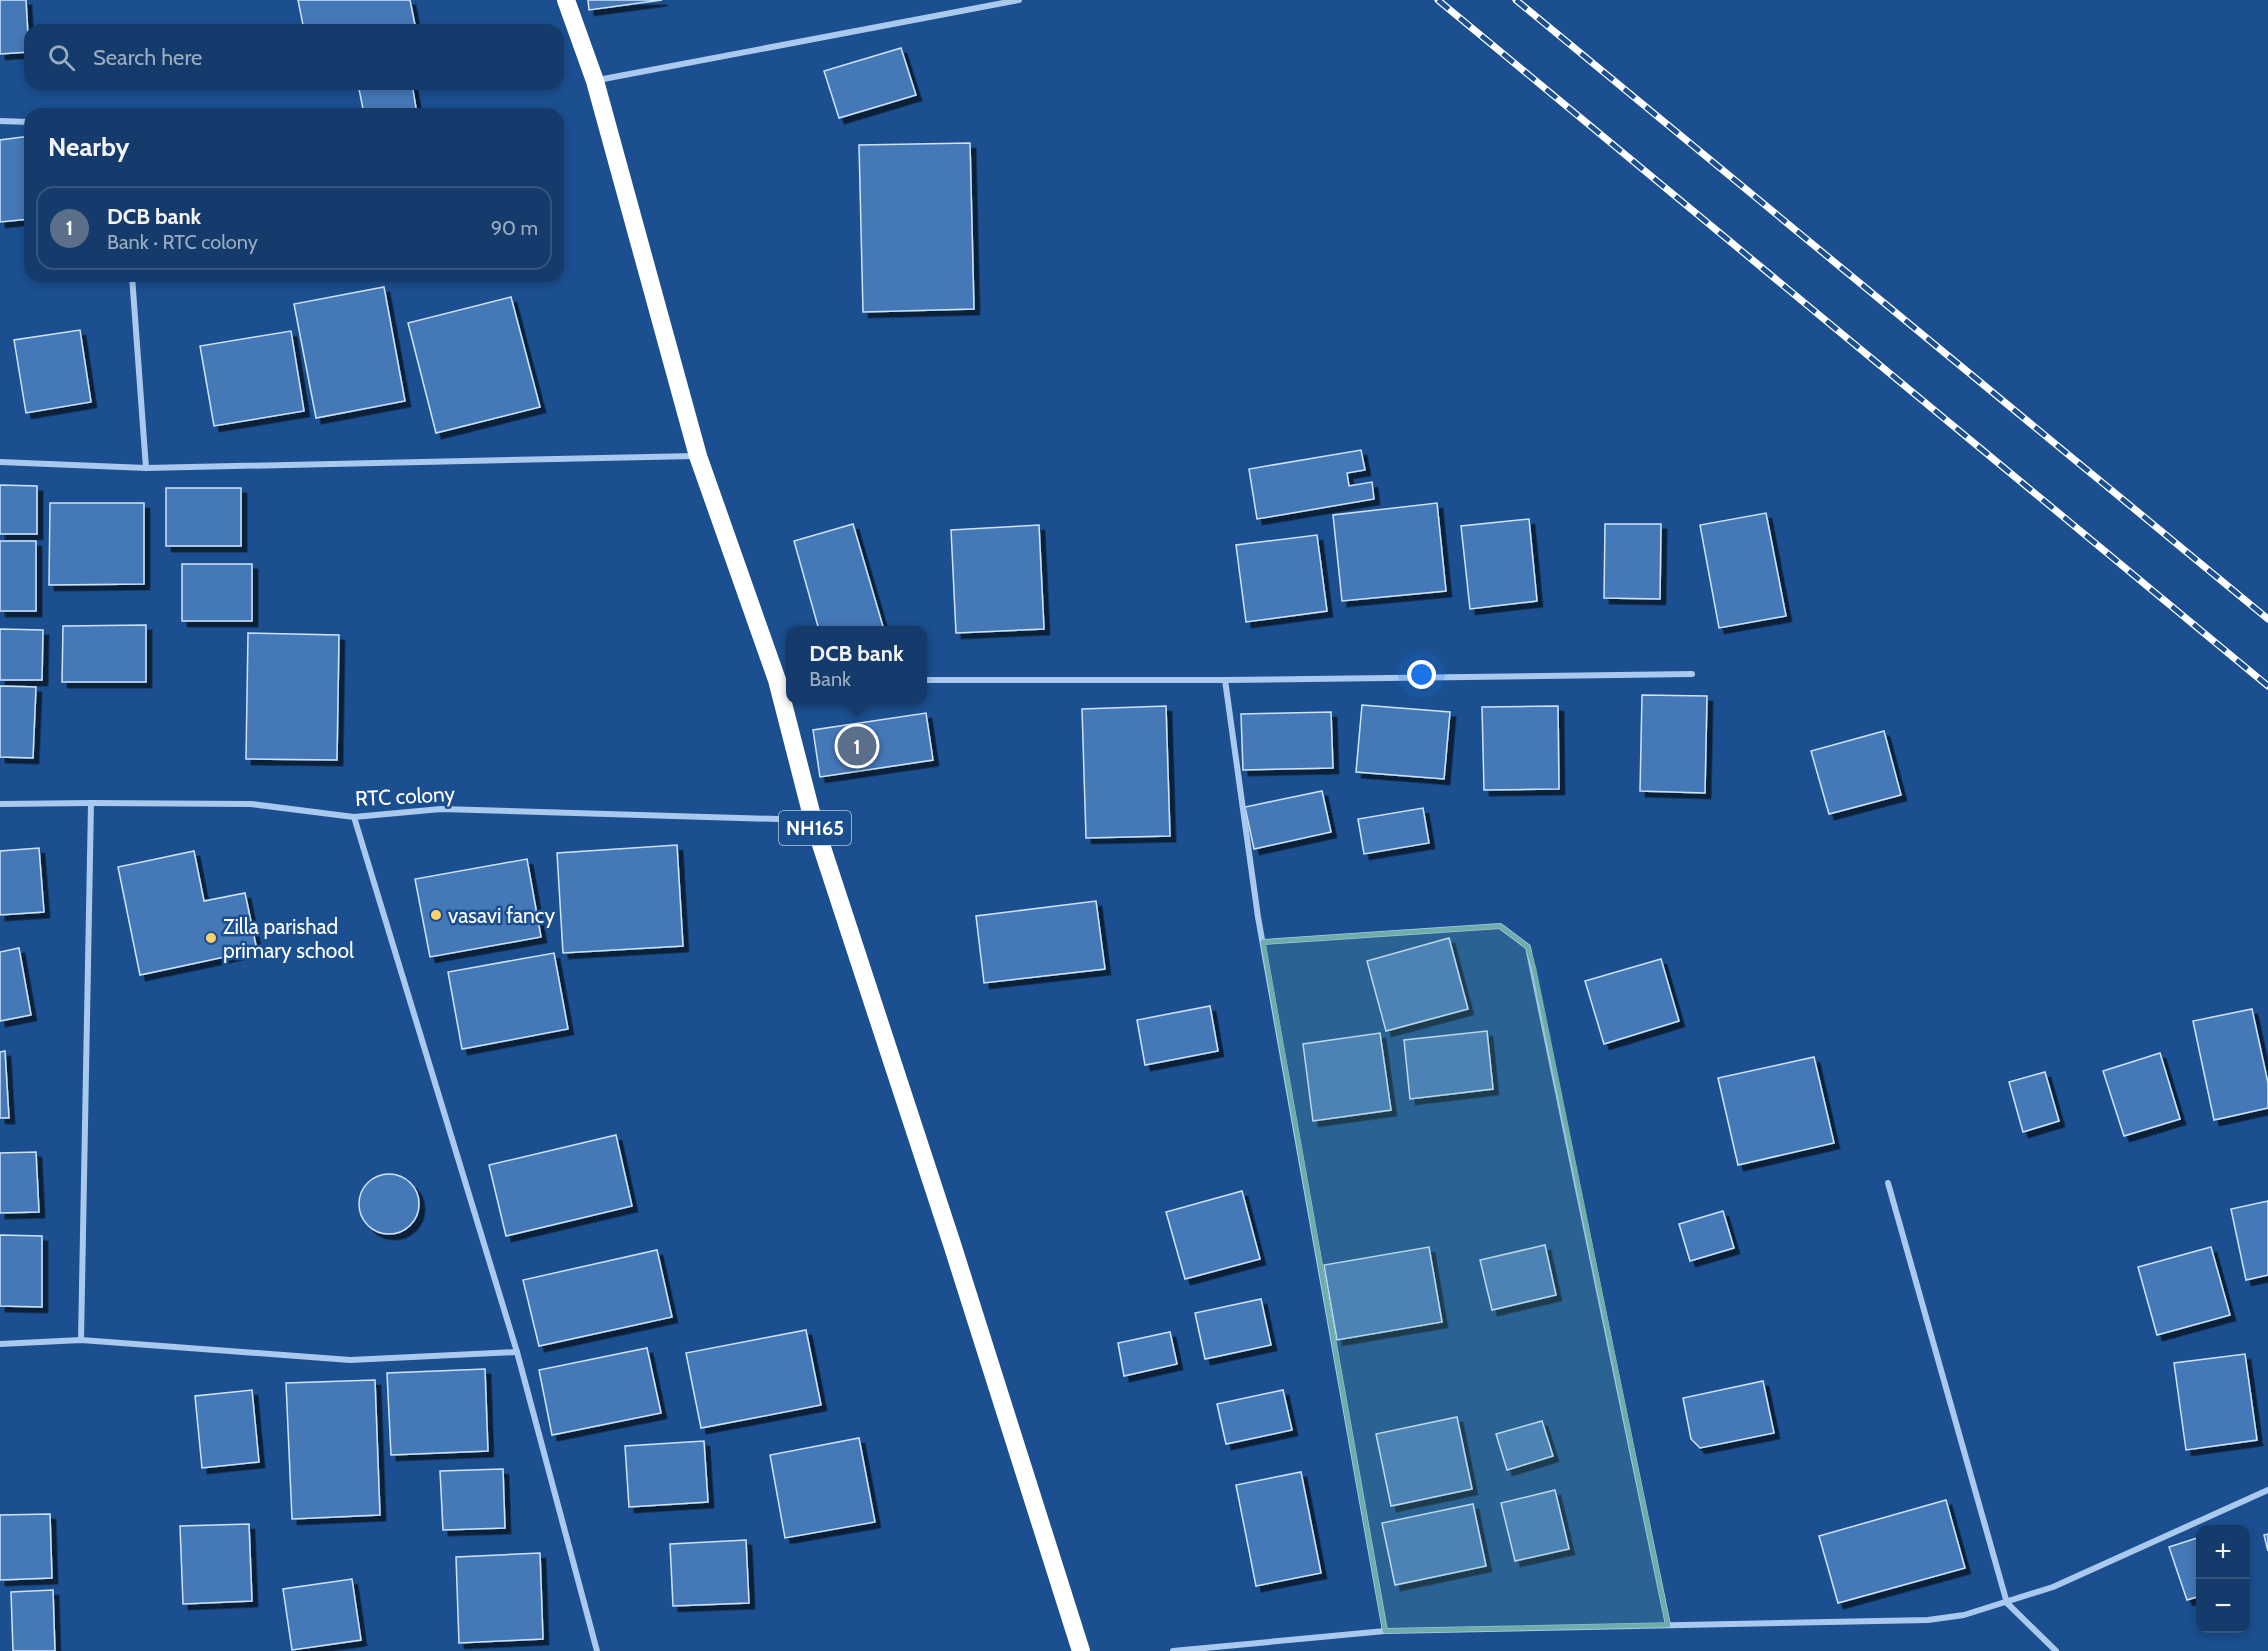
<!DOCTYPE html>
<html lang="en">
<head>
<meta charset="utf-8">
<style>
  :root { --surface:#143b6b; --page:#1d4271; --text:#f1f3f6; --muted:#9dadc1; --line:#33557e; --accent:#90b9f0 }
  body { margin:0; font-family:Cabin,sans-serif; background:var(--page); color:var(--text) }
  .controls { position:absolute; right:18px; bottom:18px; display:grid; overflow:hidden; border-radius:12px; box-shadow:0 3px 9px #0003 }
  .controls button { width:54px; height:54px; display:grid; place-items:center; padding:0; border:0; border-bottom:2px solid var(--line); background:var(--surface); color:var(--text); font:30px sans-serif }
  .you { position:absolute; left:1422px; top:675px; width:21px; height:21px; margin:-15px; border:4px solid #fff; border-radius:50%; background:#1a73e8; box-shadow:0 0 0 9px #1a73e833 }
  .badge { display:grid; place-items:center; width:39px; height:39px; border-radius:50%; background:var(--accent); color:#fff; font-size:20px; font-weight:700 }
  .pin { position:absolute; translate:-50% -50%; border:3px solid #fff; box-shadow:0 2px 6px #0006 }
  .popup { position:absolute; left:786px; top:626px; width:141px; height:78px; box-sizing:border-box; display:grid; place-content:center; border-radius:12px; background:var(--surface); filter:drop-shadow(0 2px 4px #0005); font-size:20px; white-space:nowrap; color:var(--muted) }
  .popup b { font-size:22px; color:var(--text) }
  .popup::after { content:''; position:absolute; left:50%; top:100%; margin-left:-12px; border:12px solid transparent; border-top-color:var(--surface) }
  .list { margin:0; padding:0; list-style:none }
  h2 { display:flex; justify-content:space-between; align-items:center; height:78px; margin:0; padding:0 24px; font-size:26px }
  h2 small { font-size:20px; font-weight:400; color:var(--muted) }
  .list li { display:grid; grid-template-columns:39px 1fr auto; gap:18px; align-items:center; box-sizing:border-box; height:84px; margin:0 12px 12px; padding:0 12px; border:2px solid var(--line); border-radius:18px }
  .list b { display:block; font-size:22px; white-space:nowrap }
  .list p { margin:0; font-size:20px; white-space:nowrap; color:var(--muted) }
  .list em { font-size:20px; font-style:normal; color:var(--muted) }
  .icon { flex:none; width:33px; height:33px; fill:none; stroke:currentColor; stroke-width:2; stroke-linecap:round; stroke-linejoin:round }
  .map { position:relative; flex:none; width:2268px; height:1651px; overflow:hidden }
  .search { position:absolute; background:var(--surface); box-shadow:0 3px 9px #0003; left:24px; top:24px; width:540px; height:66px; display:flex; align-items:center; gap:15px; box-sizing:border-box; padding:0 21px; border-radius:18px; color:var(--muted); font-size:22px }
  .panel { position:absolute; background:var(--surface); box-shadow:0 3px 9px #0003; left:24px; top:108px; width:540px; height:174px; border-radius:18px }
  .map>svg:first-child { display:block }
  .building { fill:#4478b7; stroke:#cfe3fa; stroke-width:1.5; filter:url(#shadow) }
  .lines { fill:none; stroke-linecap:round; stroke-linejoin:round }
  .street { stroke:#a9c9ee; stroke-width:6 }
  .highway { stroke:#fff; stroke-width:18 }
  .rail-casing { stroke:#fff; stroke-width:7 }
  .rail { stroke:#1b4f8f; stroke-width:4.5; stroke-dasharray:14; stroke-linecap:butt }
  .marked { fill:#6fada8; fill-opacity:0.2; stroke:#6fada8; stroke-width:4.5; stroke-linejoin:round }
  .poi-dot { fill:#ffd166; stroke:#1b4f8f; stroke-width:2 }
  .labels { text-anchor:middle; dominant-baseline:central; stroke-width:5; stroke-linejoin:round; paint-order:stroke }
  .shield { fill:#1b4f8f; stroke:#bbcadd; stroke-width:1.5 }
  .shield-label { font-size:20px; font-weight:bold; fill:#fff }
  .street-label { font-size:21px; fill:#fff; stroke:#1b4f8f }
  .poi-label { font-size:21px; fill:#fff; stroke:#1b4f8f; text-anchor:start }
</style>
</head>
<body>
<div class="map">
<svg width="2268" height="1651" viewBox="0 0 2268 1651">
  <defs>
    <filter id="shadow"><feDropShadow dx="5.5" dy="5.5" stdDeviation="0" flood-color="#0009"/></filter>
  </defs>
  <rect width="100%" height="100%" fill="#1b4f8f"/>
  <g class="building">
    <path d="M0 0H26L29 52 0 54Z"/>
    <path d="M298 0H410L416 30H304Z"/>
    <path d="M588 0H662L589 10Z"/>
    <path d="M901 48 916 95 839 118 824 71Z"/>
    <path d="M358 84H412L417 114H364Z"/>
    <path d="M30 136V219L0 222V140Z"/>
    <path d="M970 143 974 309 863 312 859 145Z"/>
    <path d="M384 287 405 401 316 418 294 304Z"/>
    <path d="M511 297 540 407 436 433 408 323Z"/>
    <path d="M80 330 91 402 26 413 14 340Z"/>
    <path d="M291 331 304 411 214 426 200 346Z"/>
    <path d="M1361 450 1365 470 1347 473 1349 486 1372 482 1374 499 1257 519 1249 469Z"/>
    <path d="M0 485 37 486V534H0Z"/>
    <rect x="166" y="488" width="75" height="58"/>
    <path d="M50 503H144V584L49 585Z"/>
    <path d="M1437 503 1446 591 1342 601 1333 515Z"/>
    <path d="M1766 513 1786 616 1719 628 1700 525Z"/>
    <path d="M1529 519 1537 601 1470 609 1461 526Z"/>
    <path d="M853 524 884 630H819L794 541Z"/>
    <path d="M1605 524H1661L1660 599 1604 598Z"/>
    <path d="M1039 525 1044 629 956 633 951 530Z"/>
    <path d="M1317 535 1327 611 1246 622 1236 545Z"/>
    <rect x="0" y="541" width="36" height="70"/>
    <rect x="182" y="564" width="70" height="57"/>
    <path d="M146 625V682H62L63 626Z"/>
    <path d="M0 629 43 630 42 680H0Z"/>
    <path d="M248 633 339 635 337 760 246 759Z"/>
    <path d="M0 686 36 687 33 758 0 757Z"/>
    <path d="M1642 695 1707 696 1705 793 1640 791Z"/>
    <path d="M1362 705 1450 712 1444 779 1356 772Z"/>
    <path d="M1166 706 1170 836 1086 838 1082 709Z"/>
    <path d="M1558 706 1559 789 1484 790 1482 707Z"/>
    <path d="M1331 712 1333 768 1243 770 1241 714Z"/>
    <path d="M926 713 933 760 820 777 813 730Z"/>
    <path d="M1884 731 1901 795 1829 814 1811 751Z"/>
    <path d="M1322 791 1331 832 1254 849 1245 807Z"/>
    <path d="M1423 808 1429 843 1364 854 1358 819Z"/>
    <path d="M677 845 683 946 563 953 557 853Z"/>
    <path d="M39 848 44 912 0 915V851Z"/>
    <path d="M194 851 204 901 245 893 257 950 140 975 118 867Z"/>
    <path d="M527 859 541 937 430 957 415 879Z"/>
    <path d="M1096 901 1105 969 984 983 976 916Z"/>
    <path d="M1449 938 1468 1009 1386 1031 1367 961Z"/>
    <path d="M19 948 31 1015 0 1021V952Z"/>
    <path d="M554 953 568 1029 462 1049 448 972Z"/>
    <path d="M1661 959 1679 1021 1604 1044 1585 981Z"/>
    <path d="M1210 1006 1218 1051 1145 1065 1137 1020Z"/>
    <path d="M2252 1009 2268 1083V1108L2214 1120 2193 1021Z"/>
    <path d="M1487 1031 1493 1089 1410 1099 1404 1040Z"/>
    <path d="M1380 1033 1391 1110 1313 1121 1303 1044Z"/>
    <path d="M5 1051 9 1118H0V1052Z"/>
    <path d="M2160 1053 2180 1119 2124 1136 2103 1071Z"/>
    <path d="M1814 1057 1834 1143 1738 1165 1718 1078Z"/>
    <path d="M2045 1072 2059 1121 2023 1132 2009 1082Z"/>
    <path d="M616 1135 632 1206 506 1236 489 1165Z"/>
    <path d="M36 1152 39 1212 0 1213V1153Z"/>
    <circle cx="389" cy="1204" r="30"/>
    <path d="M1242 1191 1260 1259 1185 1279 1166 1212Z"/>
    <path d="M2268 1201V1275L2246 1280 2231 1209Z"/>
    <path d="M1723 1211 1734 1248 1690 1261 1679 1224Z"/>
    <path d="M0 1235 42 1236V1307L0 1306Z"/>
    <path d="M1545 1245 1556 1295 1492 1310 1480 1260Z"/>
    <path d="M1429 1247 1442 1322 1337 1340 1324 1265Z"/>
    <path d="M2211 1247 2230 1315 2157 1335 2138 1267Z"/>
    <path d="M657 1250 672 1317 539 1346 523 1280Z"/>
    <path d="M1261 1299 1271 1345 1205 1359 1195 1313Z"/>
    <path d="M806 1330 821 1405 701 1428 686 1353Z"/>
    <path d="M1170 1332 1177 1364 1124 1376 1118 1343Z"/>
    <path d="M647 1348 661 1413 552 1435 539 1370Z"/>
    <path d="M2245 1354 2257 1440 2186 1450 2174 1363Z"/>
    <path d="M485 1369 488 1451 391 1455 387 1373Z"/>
    <path d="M375 1380 380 1515 292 1519 286 1383Z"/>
    <path d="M1763 1381 1774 1433 1700 1448 1691 1439 1683 1398Z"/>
    <path d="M252 1390 259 1462 202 1468 195 1396Z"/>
    <path d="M1283 1390 1292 1430 1226 1444 1217 1404Z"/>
    <path d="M1457 1417 1472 1489 1391 1506 1376 1434Z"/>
    <path d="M1542 1421 1553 1456 1507 1470 1496 1434Z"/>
    <path d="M859 1438 875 1522 785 1538 770 1455Z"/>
    <path d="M704 1441 708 1502 629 1507 625 1446Z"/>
    <path d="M503 1469 505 1528 443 1530 440 1471Z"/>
    <path d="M1301 1472 1321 1573 1256 1586 1236 1485Z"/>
    <path d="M1555 1490 1569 1549 1515 1561 1501 1503Z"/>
    <path d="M1946 1500 1965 1568 1838 1603 1819 1536Z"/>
    <path d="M1473 1504 1486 1566 1395 1585 1382 1523Z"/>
    <path d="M50 1514 52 1578 0 1580V1515Z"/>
    <path d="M249 1524 252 1601 183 1604 180 1526Z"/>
    <path d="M2268 1534V1551L2264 1535Z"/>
    <path d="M2200 1537V1596L2187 1600 2169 1547Z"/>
    <path d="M746 1540 749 1603 673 1606 670 1544Z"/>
    <path d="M540 1553 543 1639 459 1643 456 1557Z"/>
    <path d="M352 1579 361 1640 292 1650 283 1589Z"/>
    <path d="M53 1590 55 1651H13L11 1592Z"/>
  </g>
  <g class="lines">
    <g class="street">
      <path d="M598 80 1019 0"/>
      <path d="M0 121 30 122"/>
      <path d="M132 276 146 468"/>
      <path d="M0 462 146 468 695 456"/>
      <path d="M923 680H1225L1692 674"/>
      <path d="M1225 680 1258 917 1385 1631"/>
      <path d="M0 804 91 803 251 804 354 817 441 809 809 820"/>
      <path d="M354 817 517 1352 597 1651"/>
      <path d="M1263 942 1500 926 1528 947 1668 1625"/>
      <path d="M1888 1183 2007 1603 2056 1651"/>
      <path d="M81 1340 91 803"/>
      <path d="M0 1344 81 1340 350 1360 517 1352"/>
      <path d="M1173 1651 1385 1631 1928 1620 1964 1615 2053 1587 2268 1490"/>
    </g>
    <path class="highway" d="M566 0 595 81 698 456 777 680 813 820 952 1244 1081 1651"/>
    <g class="rail-casing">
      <g id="rail">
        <path d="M1438 0 2268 686"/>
        <path d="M1516 0 2268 619"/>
      </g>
    </g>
    <use href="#rail" class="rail"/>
  </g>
  <path class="marked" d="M1500 926 1528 947 1534 968 1668 1625 1385 1631 1263 942Z"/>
  <g class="poi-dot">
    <circle cx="436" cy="915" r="6"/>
    <circle cx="211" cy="938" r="6"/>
  </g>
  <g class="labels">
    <rect class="shield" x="779" y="811" width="72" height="34" rx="4.5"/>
    <g class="shield-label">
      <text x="815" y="828">NH165</text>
    </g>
    <g class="street-label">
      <text transform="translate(405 796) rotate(-3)">RTC colony</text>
    </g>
    <g class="poi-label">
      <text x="448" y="915">vasavi fancy</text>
      <text x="223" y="926">Zilla parishad<tspan x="223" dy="24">primary school</tspan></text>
    </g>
  </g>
</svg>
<div class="controls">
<button>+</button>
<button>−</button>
</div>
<div class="you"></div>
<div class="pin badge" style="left:857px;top:746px;background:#5c6f8a">1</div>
<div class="popup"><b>DCB bank</b>Bank</div>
<div class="search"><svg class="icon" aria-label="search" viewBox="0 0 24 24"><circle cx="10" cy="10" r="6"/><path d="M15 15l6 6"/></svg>Search here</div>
<section class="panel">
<h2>Nearby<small></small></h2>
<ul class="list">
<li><span class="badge" style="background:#5c6f8a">1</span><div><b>DCB bank</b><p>Bank · RTC colony</p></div><em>90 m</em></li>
</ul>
</section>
</div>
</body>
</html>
